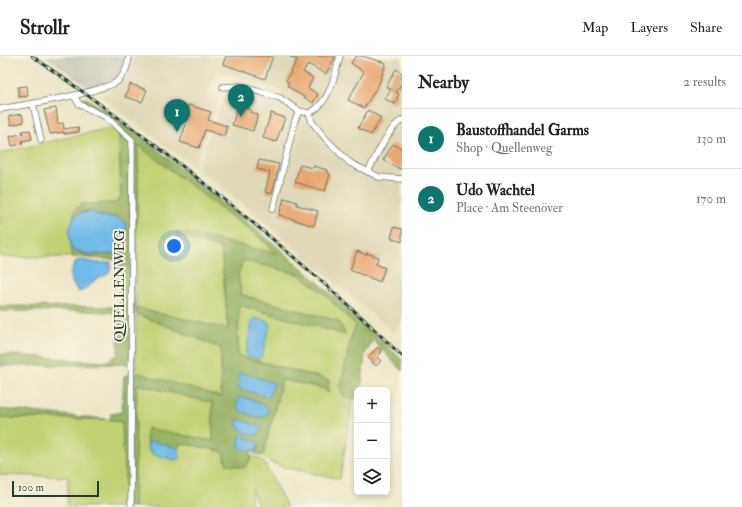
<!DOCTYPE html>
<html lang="en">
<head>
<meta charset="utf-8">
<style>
  :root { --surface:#fff; --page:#f2f2f2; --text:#202124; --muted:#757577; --line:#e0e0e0; --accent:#0f766e }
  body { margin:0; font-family:"IM FELL Double Pica",serif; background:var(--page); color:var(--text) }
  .controls { position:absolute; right:12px; bottom:12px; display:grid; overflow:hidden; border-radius:6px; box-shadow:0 2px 6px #0003 }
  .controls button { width:36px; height:36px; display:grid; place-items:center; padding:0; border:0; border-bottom:1px solid var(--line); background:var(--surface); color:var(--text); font:20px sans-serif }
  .scale { position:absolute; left:12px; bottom:10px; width:87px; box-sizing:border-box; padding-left:4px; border:2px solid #1f3d34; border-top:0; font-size:11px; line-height:14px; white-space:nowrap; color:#1f3d34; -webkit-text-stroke:3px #fcf5e5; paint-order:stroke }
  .you { position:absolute; left:174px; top:190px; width:14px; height:14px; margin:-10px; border:3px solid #fff; border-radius:50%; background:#1a73e8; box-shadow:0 0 0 6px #1a73e833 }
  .badge { display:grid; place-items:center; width:26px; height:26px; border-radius:50%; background:var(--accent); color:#fff; font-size:13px; font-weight:700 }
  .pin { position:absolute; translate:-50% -33px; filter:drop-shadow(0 1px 2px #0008) }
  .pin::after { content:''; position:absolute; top:21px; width:14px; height:12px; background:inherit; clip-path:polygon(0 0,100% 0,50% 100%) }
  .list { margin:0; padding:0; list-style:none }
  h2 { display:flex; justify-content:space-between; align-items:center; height:52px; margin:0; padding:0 16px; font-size:17px }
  h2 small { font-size:13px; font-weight:400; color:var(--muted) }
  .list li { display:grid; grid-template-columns:26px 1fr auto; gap:12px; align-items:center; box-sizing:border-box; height:60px; padding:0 16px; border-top:1px solid var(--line) }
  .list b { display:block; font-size:15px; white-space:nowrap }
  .list p { margin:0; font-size:13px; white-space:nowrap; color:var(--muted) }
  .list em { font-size:13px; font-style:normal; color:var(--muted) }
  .icon { flex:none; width:22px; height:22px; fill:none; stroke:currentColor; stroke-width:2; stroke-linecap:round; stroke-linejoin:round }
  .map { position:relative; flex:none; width:402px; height:451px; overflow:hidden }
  header { display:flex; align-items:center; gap:24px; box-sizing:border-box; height:56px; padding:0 20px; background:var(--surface); border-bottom:1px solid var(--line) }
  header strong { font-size:19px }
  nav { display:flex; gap:22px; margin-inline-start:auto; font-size:14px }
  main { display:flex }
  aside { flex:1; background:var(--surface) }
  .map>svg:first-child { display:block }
  .built { fill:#e0d8b7 }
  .industrial { fill:#c6c5b8 }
  .green { fill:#c2d174; stroke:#708754 }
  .forest { fill:#99b366; stroke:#5c784d }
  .water { fill:#6fbae8; stroke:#477c8e }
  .building { fill:#e8a771 }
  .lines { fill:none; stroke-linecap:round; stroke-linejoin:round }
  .street-casing { stroke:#677868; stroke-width:7 }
  .street { stroke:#fff; stroke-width:5.5 }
  .rail-casing { stroke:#1f3d34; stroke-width:3 }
  .rail { stroke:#fcf5e5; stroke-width:1.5; stroke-dasharray:4.5; stroke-linecap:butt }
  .labels { text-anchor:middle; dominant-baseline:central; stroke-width:3.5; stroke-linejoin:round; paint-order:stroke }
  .street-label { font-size:14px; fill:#1f3d34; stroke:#fcf5e5 }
</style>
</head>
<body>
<header>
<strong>Strollr</strong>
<nav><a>Map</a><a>Layers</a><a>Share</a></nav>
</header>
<main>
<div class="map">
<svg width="402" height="451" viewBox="0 0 402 451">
  <rect width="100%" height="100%" fill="#fcf5e5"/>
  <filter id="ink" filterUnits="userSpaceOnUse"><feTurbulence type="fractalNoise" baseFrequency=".025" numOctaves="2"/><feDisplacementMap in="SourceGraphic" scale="8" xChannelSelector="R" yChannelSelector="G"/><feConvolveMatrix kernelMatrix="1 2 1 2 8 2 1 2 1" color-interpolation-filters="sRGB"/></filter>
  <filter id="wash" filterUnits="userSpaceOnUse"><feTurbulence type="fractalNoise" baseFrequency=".012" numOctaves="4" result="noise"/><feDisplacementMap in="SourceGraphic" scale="16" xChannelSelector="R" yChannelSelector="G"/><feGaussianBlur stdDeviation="0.9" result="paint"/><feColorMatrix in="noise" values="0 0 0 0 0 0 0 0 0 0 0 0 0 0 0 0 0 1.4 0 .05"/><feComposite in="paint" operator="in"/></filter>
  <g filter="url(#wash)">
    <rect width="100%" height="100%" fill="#ede6c8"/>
    <path class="built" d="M131 0 402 1V266L393 276 240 145 197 113 224 40 240 34 279 47 281 35 217 14 208 36 220 40 194 111 102 41 128 19Z"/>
    <path class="industrial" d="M46 0H126L124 15 114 25 90 33Z"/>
    <g class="green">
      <path d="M109 72 119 78 121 140 116 147 81 148 75 155 73 162 72 201H0V97Z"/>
      <path d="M138 89 269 189 276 198 176 179 221 192 228 274 136 252V166L138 149Z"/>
      <path d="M242 204 299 218 321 235 356 269 350 285 345 342H353L340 423 283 411 269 406 263 400 282 324 323 332 328 336 329 324 238 300V249L345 278 338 265 242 239 238 220Z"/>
      <path d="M137 258 221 292V341L135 317Z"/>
      <path d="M136 328 212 346 213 386 147 373 146 382 148 392 180 401 178 392 180 387 222 395 251 403V400L261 403 265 408 287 451H258L252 432 251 451H134Z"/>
      <path d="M0 362 105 363 122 366 126 451H67L68 421 0 419Z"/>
    </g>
    <g class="forest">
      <path d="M87 42 159 95 275 189 353 257 402 304V315L373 284 365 299 361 334H357V343L345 342 340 334 350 285 356 269 321 235 299 218 243 204 238 220 242 239 338 265 346 279 239 249 238 300 329 324 328 337 323 332 282 324 263 400 250 396 251 403 244 412 227 408 222 395 180 387 178 392 180 401 175 404 152 398C147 390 146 382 147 372L213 385 212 347 137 328 134 451H126L122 366 110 364 111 358 122 356 124 320 139 317 221 341V292L137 258 136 252 228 273 221 192 176 179 177 175 275 197 269 189 138 89V149L130 203 135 255 128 308 0 310V298L105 306 118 299 119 257 83 255H0V250L120 251V204L72 201 71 193 87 199H117L126 193 125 168 118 161 100 160 93 155 81 156 73 163 75 155 81 148 116 147 121 140 119 78 121 70 82 43Z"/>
      <path d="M0 353 105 363 0 362Z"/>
    </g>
    <g class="water">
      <path d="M92 156 99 160 118 162 126 167V194L117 198H88L71 193 69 176 73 162 80 157Z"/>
      <path d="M81 204 99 207 111 206C111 223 104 217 94 225 89 229 86 234 79 236 69 224 68 219 76 205Z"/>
      <path d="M255 262 268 265 270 269 262 300 259 303 247 300 246 298 252 265Z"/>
      <path d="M239 317 246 318 274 327 269 341 238 333Z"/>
      <path d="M239 341C249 342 263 346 269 355L265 361C254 362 246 357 237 352V346Z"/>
      <path d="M237 363 258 369 262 374 255 380 244 376 237 370Z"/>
      <path d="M242 378 245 381 259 387 257 395 241 393 239 391 240 379Z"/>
      <path d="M148 385 156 386 178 392 180 401 175 404 152 398 148 392Z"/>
    </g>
    <g id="blocks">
      <g class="building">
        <path d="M226 0H273L265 23 223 8Z"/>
        <path d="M289 0H332L335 1 326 18 308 8 303 16 313 22 308 32 318 38 313 47 287 30 289 27 286 25 297 4Z"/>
        <path d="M356 0H362L386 7 379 28 364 52 348 44 364 16 351 7Z"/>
        <path d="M396 13 402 17V27L396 36 399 38 395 48 385 43 391 33 386 31Z"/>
        <path d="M130 28 147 34 142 46 125 41Z"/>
        <path d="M27 30 28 40 19 41 18 31Z"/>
        <path d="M188 49 211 56 208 64 227 70 224 80 205 74 199 92 180 86 188 63 184 61Z"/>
        <path d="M238 49 251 54 250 56 258 59 253 75 232 69Z"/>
        <path d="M56 52 58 68 63 67 64 73 78 71 79 76 64 78V76L50 78 44 54Z"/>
        <path d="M368 54 381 62 371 79 358 72Z"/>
        <path d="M271 57 285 62 276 86 263 82Z"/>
        <path d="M22 58 24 66 11 69 9 60Z"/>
        <path d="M30 74 32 83 22 85 23 88 12 90 10 80 23 78 22 75Z"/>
        <path d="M393 88 402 93V114L383 104Z"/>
        <path d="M259 104 279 108 272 138 265 136 270 116 257 113Z"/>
        <path d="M300 109 313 112 314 110 327 114 326 116 330 118 325 135 295 126Z"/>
        <path d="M284 142 297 146V149L318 155 314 170 279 159Z"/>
        <path d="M394 171 402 173V186L391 182Z"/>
        <path d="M357 195 366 199 367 197 378 201 376 208 385 212 380 226 350 214Z"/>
        <path d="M378 291 382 296 377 301 381 305 376 310 368 301Z"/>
      </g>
    </g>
  </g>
  <g filter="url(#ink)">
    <use href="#blocks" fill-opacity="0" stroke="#677868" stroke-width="1"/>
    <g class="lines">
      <g class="street-casing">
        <g id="street">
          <path d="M223 31 240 30 280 42 299 55 309 57 312 66 326 83 350 107 379 121 402 123"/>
          <path d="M74 40 79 48 106 61 132 84 131 451"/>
          <path d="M33 48 41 84"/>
          <path d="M0 53C31 48 62 43 92 35 99 32 108 31 115 27 124 21 128 10 129 0"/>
          <path d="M309 57C329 49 335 19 340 0"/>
          <path d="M368 116C375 102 389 71 402 64"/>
          <path d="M273 153 295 64 299 55"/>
        </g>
      </g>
      <use href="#street" class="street"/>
      <g class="rail-casing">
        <path id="rail" d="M32 0C163 91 288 189 402 300"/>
      </g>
      <use href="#rail" class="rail"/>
    </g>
  </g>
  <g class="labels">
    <g class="street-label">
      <text transform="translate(119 230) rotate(-90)">QUELLENWEG</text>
    </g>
  </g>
</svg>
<div class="controls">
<button>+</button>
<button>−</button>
<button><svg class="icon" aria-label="layers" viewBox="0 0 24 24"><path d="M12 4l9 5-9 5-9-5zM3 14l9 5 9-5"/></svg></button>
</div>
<div class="scale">100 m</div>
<div class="you"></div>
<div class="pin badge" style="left:177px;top:76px">1</div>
<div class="pin badge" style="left:241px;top:61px">2</div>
</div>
<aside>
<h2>Nearby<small>2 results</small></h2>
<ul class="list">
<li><span class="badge">1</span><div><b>Baustoffhandel Garms</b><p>Shop · Quellenweg</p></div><em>130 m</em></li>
<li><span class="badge">2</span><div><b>Udo Wachtel</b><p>Place · Am Steenöver</p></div><em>170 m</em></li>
</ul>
</aside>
</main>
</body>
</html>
